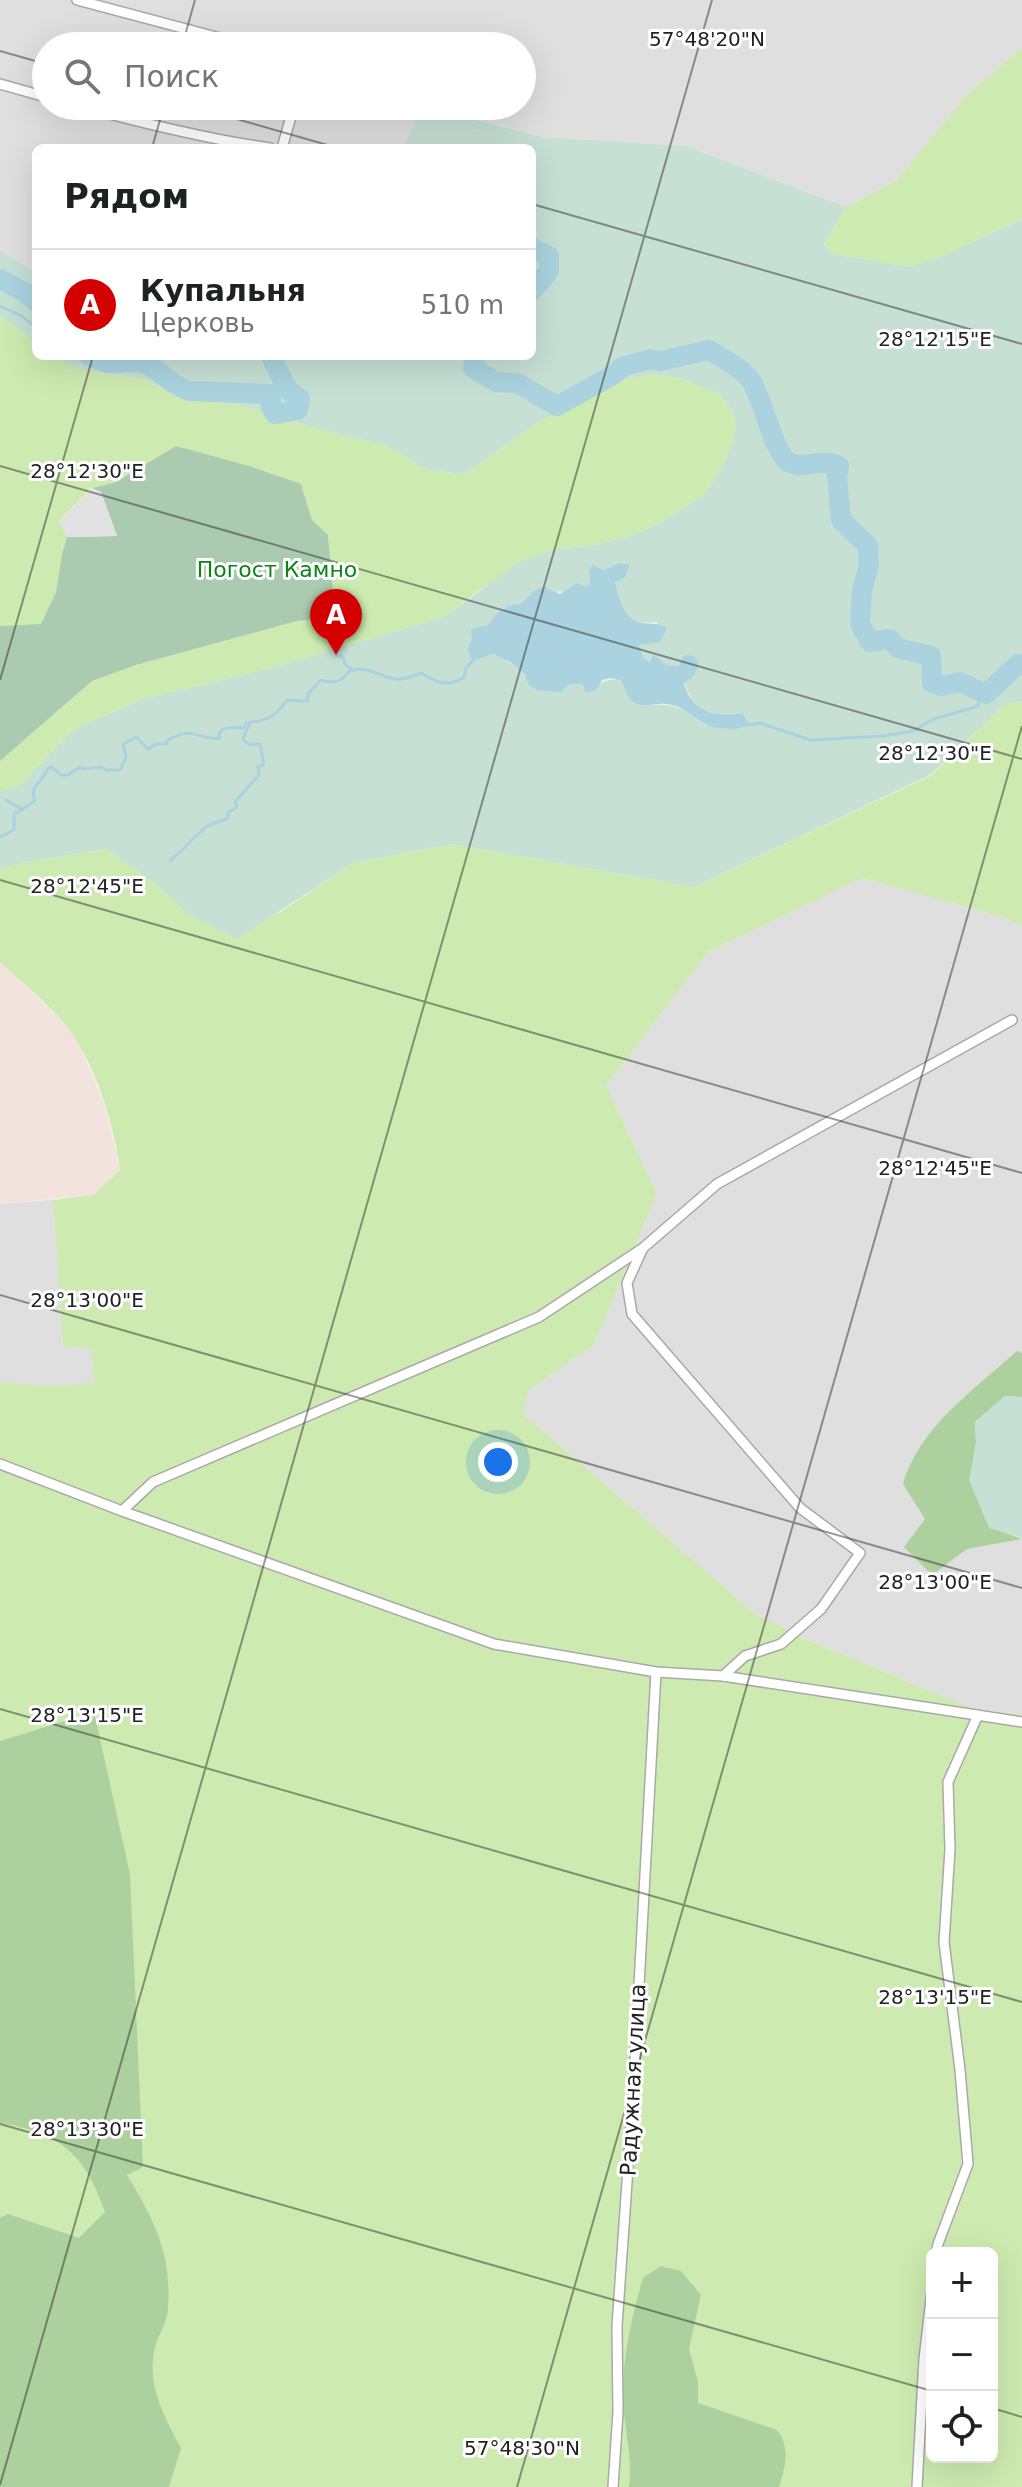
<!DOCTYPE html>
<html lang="ru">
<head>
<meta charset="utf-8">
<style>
  :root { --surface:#fff; --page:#f6f6f6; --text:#202124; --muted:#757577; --line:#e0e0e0; --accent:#d40000 }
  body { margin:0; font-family:"DejaVu Sans",sans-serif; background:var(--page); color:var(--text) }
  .controls { position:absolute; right:24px; bottom:24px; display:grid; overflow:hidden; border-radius:12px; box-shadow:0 8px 32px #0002 }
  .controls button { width:72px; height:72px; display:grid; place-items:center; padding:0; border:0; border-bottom:2px solid var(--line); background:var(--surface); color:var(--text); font:40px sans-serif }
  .you { position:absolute; left:498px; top:1462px; width:28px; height:28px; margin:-20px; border:6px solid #fff; border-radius:50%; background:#1a73e8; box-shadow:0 0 0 12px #1a73e833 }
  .badge { display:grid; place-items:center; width:52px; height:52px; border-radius:50%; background:var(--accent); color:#fff; font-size:26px; font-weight:700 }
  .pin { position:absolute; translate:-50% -66px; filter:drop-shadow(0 2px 4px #0008) }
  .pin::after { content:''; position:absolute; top:42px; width:28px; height:24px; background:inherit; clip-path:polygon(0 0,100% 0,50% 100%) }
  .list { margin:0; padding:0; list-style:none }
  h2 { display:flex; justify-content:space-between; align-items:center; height:104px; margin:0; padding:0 32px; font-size:34px }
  h2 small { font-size:26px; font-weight:400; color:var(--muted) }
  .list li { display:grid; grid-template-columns:52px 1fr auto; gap:24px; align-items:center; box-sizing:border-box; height:112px; padding:0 32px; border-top:2px solid var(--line) }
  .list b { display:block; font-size:30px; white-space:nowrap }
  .list p { margin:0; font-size:26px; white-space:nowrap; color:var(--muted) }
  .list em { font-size:26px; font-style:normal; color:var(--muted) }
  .icon { flex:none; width:44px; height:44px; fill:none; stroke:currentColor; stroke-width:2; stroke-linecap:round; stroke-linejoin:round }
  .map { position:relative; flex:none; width:1022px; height:2487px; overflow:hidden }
  .search { position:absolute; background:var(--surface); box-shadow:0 8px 32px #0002; left:32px; top:32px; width:504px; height:88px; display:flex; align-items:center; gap:20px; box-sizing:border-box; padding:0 28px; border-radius:44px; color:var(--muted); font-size:30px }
  .panel { position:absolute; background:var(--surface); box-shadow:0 8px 32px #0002; left:32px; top:144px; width:504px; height:216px; border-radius:12px }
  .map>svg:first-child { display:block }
  .residential { fill:#e0dfdf; fill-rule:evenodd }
  .military { fill:#f3e3dd }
  .grass { fill:#cdebb0; fill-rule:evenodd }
  .forest { fill:#add19e }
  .wetland { fill:#c6e0d4; fill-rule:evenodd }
  .cemetery { fill:#aacbaf }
  .parking { fill:#e2e2e2 }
  .water { fill:#aad3df }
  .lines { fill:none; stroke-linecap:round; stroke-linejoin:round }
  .stream { stroke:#aad3df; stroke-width:3 }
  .river { stroke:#aad3df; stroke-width:20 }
  .street-casing { stroke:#a9a9a9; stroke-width:12 }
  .street { stroke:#fff; stroke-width:9 }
  .ticks { fill:none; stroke:#222; stroke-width:2; stroke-opacity:0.45 }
  .labels { text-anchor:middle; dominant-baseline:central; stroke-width:6; stroke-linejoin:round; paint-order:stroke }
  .park-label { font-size:22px; fill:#0c8416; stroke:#fff }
  .street-label { font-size:22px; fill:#222; stroke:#fff }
  .ticks-label { font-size:20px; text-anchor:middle; fill:#222; stroke:#fff; stroke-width:6; stroke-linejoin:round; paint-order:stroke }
</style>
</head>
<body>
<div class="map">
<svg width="1022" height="2487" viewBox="0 0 1022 2487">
  <rect width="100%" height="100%" fill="#f2efe9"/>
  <g class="residential">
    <path d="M0 0H1022V48L969 93 896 181 846 207 686 146 542 137 422 106 403 148H36V272L0 250ZM46 46H522V106H46Z"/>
    <path d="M862 878 1006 918 1022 926V1353L1017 1352 967 1549 1022 1539V1715L971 1708 808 1640 754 1613 522 1413 530 1389 594 1345 657 1193 606 1086 708 952Z"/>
    <path d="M53 1200 63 1347H91L94 1383 59 1386 0 1382V1204Z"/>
  </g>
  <path class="military" d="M0 962 61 1020 73 1035 82 1050 106 1110 120 1170 93 1195 0 1204Z"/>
  <g class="grass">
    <path d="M1022 48V219L947 254 910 267 833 254 824 244 846 207 896 181 969 93Z"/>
    <path d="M0 315 36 343V356H55L74 368 147 380 183 397 240 405 306 426 388 446 427 470 465 474 537 423 622 380 654 374 684 379 719 394 731 408 736 424 733 442 722 467 704 495 660 523 633 535 595 545 556 549 482 588 444 617 271 668 143 699 73 730 20 785 0 792V761L92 681 136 665 297 621 324 619 335 615 328 535 312 520 301 484 176 446 116 482 91 488 59 521 67 537 62 554 56 592 41 625 0 626Z"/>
    <path d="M1022 701V926L1006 918 862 878 708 952 606 1086 657 1193 594 1345 530 1389 522 1413 754 1613 808 1640 971 1708 1022 1715V2487H0V1382L59 1386 94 1382 91 1348 63 1347 53 1200 93 1195 120 1170C114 1123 94 1058 63 1022 44 1000 21 982 0 962V869L20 863 106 849 152 881 189 915 279 913 353 863 451 844 694 887 930 776 1006 704ZM932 2253H992V2457H932Z"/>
  </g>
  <g class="forest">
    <path d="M1017 1351 1022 1353V1397L1005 1396 975 1422 976 1444 970 1480 989 1527 1022 1539 967 1549 932 1575 904 1547 925 1519 903 1484C919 1427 974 1390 1017 1351Z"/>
    <path d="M94 1712 130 1874 143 2167 127 2175C154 2219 172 2255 168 2308 168 2320 160 2332 156 2343 145 2383 163 2414 181 2448L169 2487H0V2218L8 2214 79 2238 105 2212C85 2154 61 2133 0 2123V1741Z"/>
    <path d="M661 2266 681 2271 701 2295 689 2349 698 2382V2403L777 2430C791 2447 785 2468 779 2487H629C633 2455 623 2426 623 2394 623 2354 632 2316 643 2278Z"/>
  </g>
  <g class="wetland">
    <path d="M422 106 542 137 686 146 846 207 824 244 833 254 910 267 947 254 1022 219V701L1006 704 930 775 694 887 451 844 353 863 237 939 189 915 152 881 106 849 20 863 0 869V792L20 785 73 730 143 699 271 668 444 617 520 561 556 549 595 545 633 535 660 523 704 495 722 467 733 442 736 424 731 408 719 394 684 379 654 374 622 380 537 423 465 474 427 470 388 446 306 426 240 405 183 397 147 380 74 368 55 356H532V148H403ZM619 563 630 566 625 578 615 582C623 608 625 627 658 622L648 643 638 645 643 657 650 664 653 655 666 665 680 666C689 699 691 708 726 718L706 725C690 710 673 703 651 705 624 682 619 668 586 692L582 683 528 684C522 667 508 661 493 654L472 660 467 649 479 629 488 625 496 614 509 605 520 604 534 591C555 591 570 594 590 585L589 570H603Z"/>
    <path d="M0 250 36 272V343L0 315Z"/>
    <path d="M1005 1396 1022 1397V1538L989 1528 969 1480 976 1444 975 1422Z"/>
  </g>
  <path class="cemetery" d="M176 446 249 466 301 484 312 520 328 535 335 615 324 619 297 621 136 665 92 681 0 761V626L41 624 56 592 62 554 67 537 117 536 101 492 92 488 116 482Z"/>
  <path class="parking" d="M92 488 101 492 117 536 67 537 59 522Z"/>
  <path class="water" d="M619 563 630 565 625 578 615 582C620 598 623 620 643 623 653 625 657 622 667 628L660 642 639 645 643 657 650 663 653 654 666 665 679 666 684 655 694 656 699 663 694 676 684 683C691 711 717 719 742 713L749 724C738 725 728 730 717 728 699 725 686 705 666 704 656 703 644 708 635 703 627 699 625 688 622 681L611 678 602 680 596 690 586 693 582 683 568 685 561 692 536 690 528 684 524 674 510 662 493 654 472 661 467 649 472 640 471 629 488 625 496 614 509 605 520 604 534 591 544 587 560 594 577 583 585 587 590 584 589 570 593 565 603 570Z"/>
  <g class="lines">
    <g class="stream">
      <path d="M0 306 20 315 36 327"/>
      <path d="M335 642V645"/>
      <path d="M336 648V655L343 657 345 664 353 670"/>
      <path d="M730 728 760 723 810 740 883 736 913 731 934 719 972 708 978 706 979 700 986 694"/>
      <path d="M6 800 23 810"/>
      <path d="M0 837 14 830V814L35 801C28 785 44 782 48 768L52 767 61 775H68L80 767 83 769 102 767 107 770H120L126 757 123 744 136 737 148 749 155 744H166L167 741C194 723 198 742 220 738L219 733C226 725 234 728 244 728L246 723C266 721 276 717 287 700L307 701 309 693 321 680C333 684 343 682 349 671 367 665 378 676 395 679 403 680 414 676 421 673 435 682 449 688 464 677L466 668 475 658"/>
      <path d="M170 861 207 826 228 818V812L237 808 235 802 259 775 258 767 264 765 260 744 249 745 243 739 250 723"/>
    </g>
    <g class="river">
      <path d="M532 248 549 256V271L532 291"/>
      <path d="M0 279 26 293 36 302"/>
      <path d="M89 356 107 363 137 362 149 365 173 383 188 391 271 394V407L275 414 298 410 300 399 287 389 271 356"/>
      <path d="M476 356 473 368 496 382 517 383 557 406 615 374 622 367 650 359 660 361 709 350C723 359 739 366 750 379 763 397 773 455 790 463 805 470 822 457 839 466L837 476 841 520 868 546 869 566 862 590 860 624 870 642 890 639 898 648 931 656 932 683 942 686 960 682 986 694 1018 664 1022 665"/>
    </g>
    <g class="street-casing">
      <g id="street">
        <path d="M77 0 250 46"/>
        <path d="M0 84 46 97"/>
        <path d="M79 106C142 123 206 139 270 148"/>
        <path d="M282 148 294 106"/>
        <path d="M642 1250 627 1283 632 1314 800 1508 860 1553 821 1609 781 1644 745 1656 723 1676"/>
        <path d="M0 1464 122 1511 494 1644 656 1672 723 1676 1022 1722"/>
        <path d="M122 1511 153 1482 539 1317 643 1248 717 1184 1012 1020"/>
        <path d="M936 2253 938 2244 968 2164 960 2070 944 1942 950 1849 948 1782 978 1715"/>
        <path d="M613 2487 618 2412 617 2326 633 2096 656 1672"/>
        <path d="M917 2487 924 2359 932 2290"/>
      </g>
    </g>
    <use href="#street" class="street"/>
  </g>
  <path class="ticks" d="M182 46 195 0M0 51 46 64M191 106 338 148M152 148 164 106M532 204 1022 344M0 466 1022 759M0 680 93 356M0 880 1022 1173M0 1295 1022 1588M0 1709 1022 2002M0 2124 932 2391M992 2408 1022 2417M0 2485 712 0M517 2487 1022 726"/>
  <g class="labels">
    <g class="park-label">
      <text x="277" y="569">Погост Камно</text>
    </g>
    <g class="street-label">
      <text transform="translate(633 2080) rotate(-87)">Радужная улица</text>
    </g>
  </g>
  <g class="ticks-label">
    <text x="707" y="46">57°48'20"N</text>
    <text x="935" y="346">28°12'15"E</text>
    <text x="87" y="478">28°12'30"E</text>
    <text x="935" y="760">28°12'30"E</text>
    <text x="87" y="893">28°12'45"E</text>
    <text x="935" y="1175">28°12'45"E</text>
    <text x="87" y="1307">28°13'00"E</text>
    <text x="935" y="1589">28°13'00"E</text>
    <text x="87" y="1722">28°13'15"E</text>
    <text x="935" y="2004">28°13'15"E</text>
    <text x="87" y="2136">28°13'30"E</text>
    <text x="522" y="2455">57°48'30"N</text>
  </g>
</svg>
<div class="controls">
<button>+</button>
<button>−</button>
<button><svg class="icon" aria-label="locate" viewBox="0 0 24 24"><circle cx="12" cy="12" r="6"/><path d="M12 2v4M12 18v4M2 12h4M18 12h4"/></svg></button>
</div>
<div class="you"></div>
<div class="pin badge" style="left:336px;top:655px">A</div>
<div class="search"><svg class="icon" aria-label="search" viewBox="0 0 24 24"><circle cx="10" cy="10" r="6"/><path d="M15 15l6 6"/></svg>Поиск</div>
<section class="panel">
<h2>Рядом<small></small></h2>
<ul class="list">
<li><span class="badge">A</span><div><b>Купальня</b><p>Церковь</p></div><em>510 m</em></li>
</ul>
</section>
</div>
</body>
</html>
